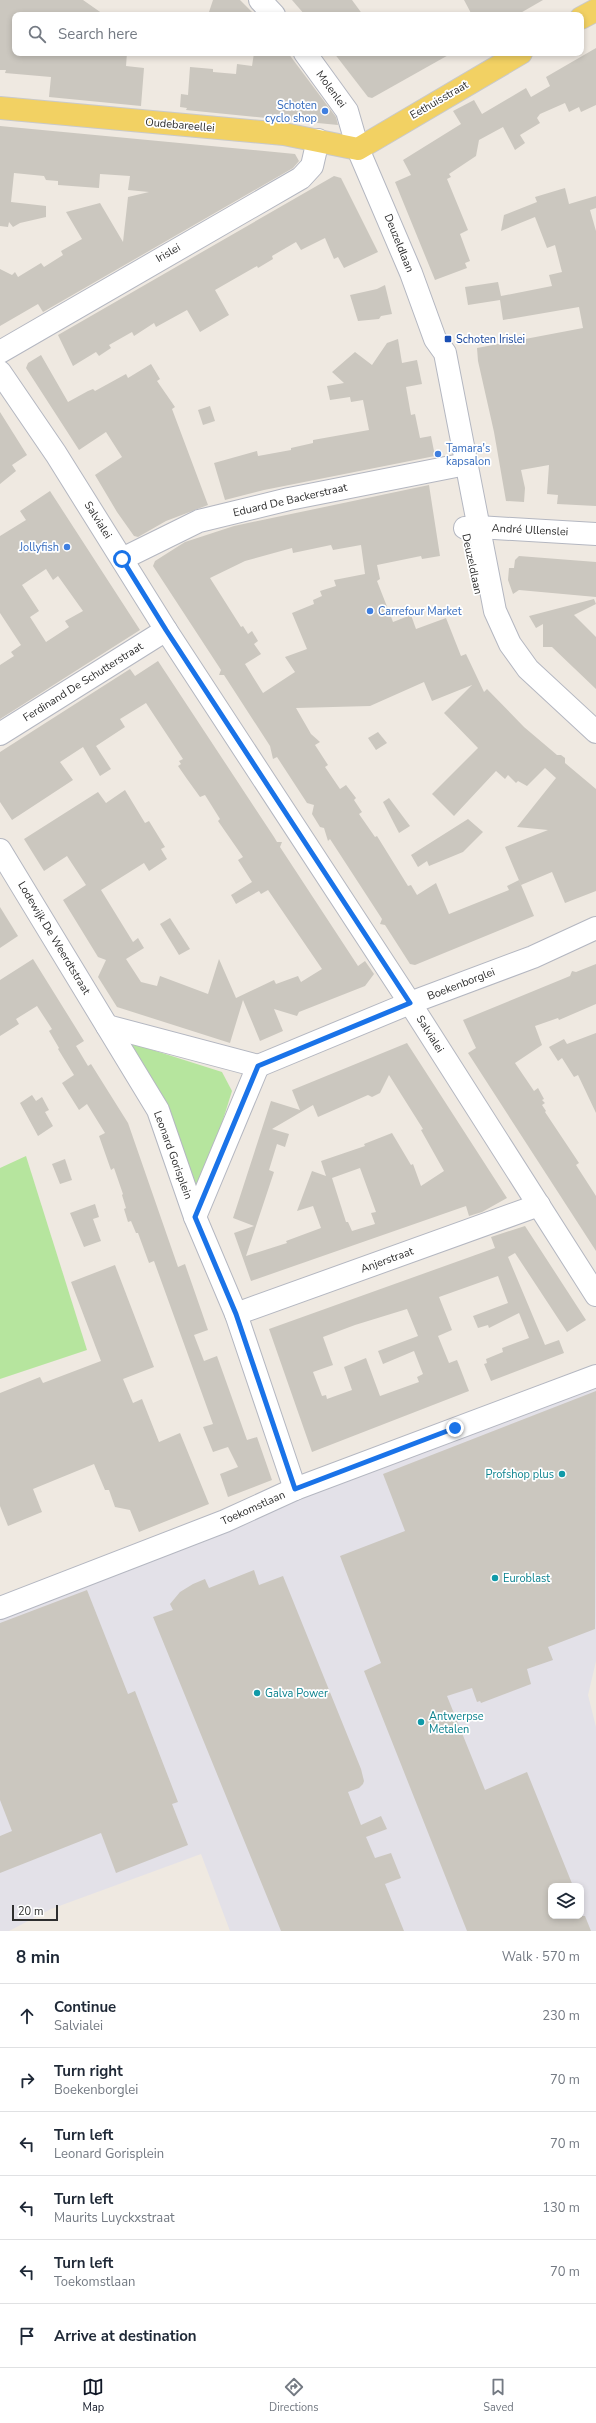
<!DOCTYPE html>
<html lang="en">
<head>
<meta charset="utf-8">
<style>
  :root { --surface:#fff; --page:#f2f2f3; --text:#1f2937; --muted:#747a83; --line:#e0e1e3; --accent:#111827 }
  body { margin:0; font-family:"Nunito Sans",sans-serif; background:var(--page); color:var(--text) }
  .controls { position:absolute; right:12px; bottom:12px; display:grid; overflow:hidden; border-radius:8px; box-shadow:0 2px 6px #0003 }
  .controls button { width:36px; height:36px; display:grid; place-items:center; padding:0; border:0; border-bottom:1px solid var(--line); background:var(--surface); color:var(--text); font:20px sans-serif }
  .scale { position:absolute; left:12px; bottom:10px; width:46px; box-sizing:border-box; padding-left:4px; border:2px solid #2e2e2e; border-top:0; font-size:11px; line-height:14px; white-space:nowrap; color:#2e2e2e; -webkit-text-stroke:3px #fff; paint-order:stroke }
  .stop { position:absolute; width:12px; height:12px; margin:-9px; border:3px solid #1a73e8; border-radius:50%; background:#fff }
  .stop.end { background:#1a73e8; border-color:#fff; box-shadow:0 1px 4px #0008 }
  .list { margin:0; padding:0; list-style:none }
  h2 { display:flex; justify-content:space-between; align-items:center; height:52px; margin:0; padding:0 16px; font-size:17px }
  h2 small { font-size:13px; font-weight:400; color:var(--muted) }
  .list li { display:grid; grid-template-columns:26px 1fr auto; gap:12px; align-items:center; box-sizing:border-box; height:64px; padding:0 16px; border-top:1px solid var(--line) }
  .list b { display:block; font-size:15px; white-space:nowrap }
  .list p { margin:0; font-size:13px; white-space:nowrap; color:var(--muted) }
  .list em { font-size:13px; font-style:normal; color:var(--muted) }
  .icon { flex:none; width:22px; height:22px; fill:none; stroke:currentColor; stroke-width:2; stroke-linecap:round; stroke-linejoin:round }
  .map { position:relative; flex:none; width:596px; height:1931px; overflow:hidden }
  .search { position:absolute; background:var(--surface); box-shadow:0 2px 6px #0003; left:12px; right:12px; top:12px; height:44px; display:flex; align-items:center; gap:10px; box-sizing:border-box; padding:0 14px; border-radius:8px; color:var(--muted); font-size:15px }
  .sheet { height:436px; background:var(--surface) }
  nav { display:flex; justify-content:space-around; align-items:center; box-sizing:border-box; height:56px; border-top:1px solid var(--line); background:var(--surface); font-size:11px; color:var(--muted) }
  nav a { display:grid; justify-items:center; gap:2px }
  nav .on { color:var(--accent) }
  .map>svg:first-child { display:block }
  .industrial { fill:#e3e1e8; fill-rule:evenodd }
  .green { fill:#b6e59e }
  .building { fill:#cbc7bf; fill-rule:evenodd }
  .lines { fill:none; stroke-linecap:round; stroke-linejoin:round }
  .minor-casing { stroke:#b4b7c1; stroke-width:24 }
  .major-casing { stroke:#c9c9c9; stroke-width:24 }
  .minor { stroke:#fff; stroke-width:22 }
  .major { stroke:#f2d163; stroke-width:22 }
  .route { stroke:#1a73e8; stroke-width:5 }
  .shop-dot { fill:#3f7fe0; stroke:#fff; stroke-width:1.5 }
  .transit-dot { fill:#1a4fb4; stroke:#fff; stroke-width:1.5 }
  .culture-dot { fill:#0f9aa8; stroke:#fff; stroke-width:1.5 }
  .labels { text-anchor:middle; dominant-baseline:central; stroke-width:3.5; stroke-linejoin:round; paint-order:stroke }
  .street-label { font-size:11px; fill:#2e2e2e; stroke:#fff }
  .shop-label { font-size:11px; fill:#366cbe; stroke:#fff; text-anchor:end }
  .transit-label { font-size:11px; fill:#164399; stroke:#fff; text-anchor:start }
  .culture-label { font-size:11px; fill:#0d838f; stroke:#fff; text-anchor:start }
</style>
</head>
<body>
<div class="map">
<svg width="596" height="1931" viewBox="0 0 596 1931">
  <rect width="100%" height="100%" fill="#efe9e1"/>
  <path class="industrial" d="M596 1385V1661L588 1695 596 1727V1931H230L201 1854 51 1909 9 1931H0V1614ZM551 1886H581V1916H551Z"/>
  <g class="green">
    <path d="M118 1039 222 1072 232 1091 202 1187 189 1193Z"/>
    <path d="M26 1156 87 1350 0 1379V1168Z"/>
  </g>
  <g class="building">
    <path d="M0 0H83L103 14 69 12V15H15V53H127L126 66 144 68 141 106 49 97 51 77 5 73 6 70H0Z"/>
    <path d="M213 0H240L255 15H208Z"/>
    <path d="M292 0H352L363 15H305Z"/>
    <path d="M464 0H543L517 15H472Z"/>
    <path d="M596 48V105L581 112 579 107 569 112 565 103 540 114 537 118 540 123 520 135 525 143 515 150 503 127 479 140 476 156 449 174 451 177 447 179 468 230 460 234 470 261 465 263 467 268 435 280 395 182 411 175 403 160 461 124 453 111 474 100 482 114 526 88 531 97 550 86 546 77Z"/>
    <path d="M254 53H288L336 117 338 125 186 110 187 108 180 107 181 94 188 95 190 67 213 69V72L236 74 237 64 252 66Z"/>
    <path d="M334 53H452L372 98 368 97Z"/>
    <path d="M0 126 295 154 299 161 293 168 43 312 38 304 0 326V269L12 275 15 272 18 277 41 263 44 267 63 255 61 251 82 239 66 212 100 203 123 242 128 197 149 192 128 190 130 176 100 174 99 188 58 185V181L46 180 44 176 14 173 11 202 46 206V217L20 223 13 227 9 222 8 227 0 226Z"/>
    <path d="M334 176 341 178 378 252 344 268 338 257 334 259 325 238 301 250 296 242 272 256 273 259 258 268 257 266 215 290 229 315 200 332 187 310 156 327 154 323 134 336 132 332 109 345 111 348 99 356 96 352 73 366 58 335Z"/>
    <path d="M565 188 569 204 596 196V208L590 210 596 231V506L557 504 558 495 547 494 549 465 521 470 525 488 524 502 506 501 494 432 478 361 477 348 583 328 579 307 503 320 500 300 468 305 465 287 498 282 501 296 552 286 549 275 562 272 555 245 547 248 535 217 501 231 504 215 537 202 535 197Z"/>
    <path d="M385 285 392 314 381 316 379 319 358 321 350 295 377 289Z"/>
    <path d="M398 339 402 363 417 360 422 384 406 387 411 415 415 414 420 438 431 436 435 456 264 490 225 500 214 463 257 451 258 456 291 450V448L313 443V440L369 430 363 400 351 402 350 397 330 400 327 386 344 383 332 372 355 352 372 365 387 343Z"/>
    <path d="M41 355 68 402 88 391 93 389 95 391 126 374 128 378 151 364 160 379 157 381 175 407 172 409 208 505 166 521 138 537 134 536 117 512 95 475 122 457 106 432 79 450 26 368 28 363Z"/>
    <path d="M210 406 215 421 203 425 198 410Z"/>
    <path d="M0 412 27 455 12 465 16 471 0 484Z"/>
    <path d="M429 485 440 556 422 559 421 556 377 565 380 579 377 581 393 622 411 615 416 629 446 618 461 656 466 654 484 692 487 689 524 727 557 755H561L565 758V763L596 789V891L565 903 552 872 521 885 505 847 548 830 517 827 556 778 545 768 527 786 518 781 516 783 508 775 505 779 496 771 454 816 432 794 478 748 444 713 472 685 432 701 424 682 370 706 296 708 311 734 320 742 315 745 328 765 325 767 340 789 346 785 356 798 354 800 362 812 359 814 375 837 377 836 408 886 411 885 417 895 436 883 449 914 509 890 507 886 519 880 534 916 415 965 410 964 385 925 380 924 382 919 330 839 328 841 324 828 320 827 312 814 314 805 307 803 277 757 273 759 270 746 224 675H219L221 670 153 566 155 561 185 542 234 526ZM331 545 333 550 361 545 365 574 334 580 336 586 320 591 322 596 313 600 314 604 292 613 307 649 285 657 295 672 263 693 245 664 261 654 254 644 258 641 252 631 248 634 243 626 241 627 210 578 245 561 292 548 293 553Z"/>
    <path d="M50 491 140 630 0 719V665L14 656 11 652 21 645 0 613V536L26 520 20 511ZM46 569 53 580 58 576 83 611 65 621 69 627 46 642 30 617 39 611 22 585Z"/>
    <path d="M519 556 596 562V597L519 590 513 594 508 580 509 568H514L515 560Z"/>
    <path d="M594 599 596 604 574 615 596 637V689L552 647H543V624L536 628 529 616Z"/>
    <path d="M158 661 274 837 277 842H282L280 847 358 966 365 961 374 974 365 986 299 1012 297 1016 274 1009 283 1031 260 1041 243 1000 230 1043 117 1007 98 977 106 960 98 957 63 900 86 885 67 856 44 871 24 839 98 792 106 803 125 790 145 823 149 821 165 847 161 849 167 859 149 871 144 863 101 890 133 942 138 938 144 948 126 959 141 982 157 986 160 976 208 994 219 959 236 998 274 980 276 984 298 976 301 982 322 969 268 890 261 894 259 891 236 904 231 895 252 882 238 860 243 857 218 821 220 819 205 795 200 797 187 779 178 766 181 764 179 761 183 759 146 703 120 719 125 727 96 746 111 769 100 776 83 747 60 762 73 780 12 820 0 802V752L130 669 135 676Z"/>
    <path d="M378 732 387 743 376 750 368 738Z"/>
    <path d="M389 798 410 826 399 833 383 802Z"/>
    <path d="M468 819 483 832 463 852 429 866 427 861 418 867 411 855Z"/>
    <path d="M0 907 18 936 0 948Z"/>
    <path d="M170 918 190 949 179 955 160 924Z"/>
    <path d="M33 959 84 1041 76 1046 88 1066 91 1064 128 1123 178 1267 185 1264 208 1330 194 1335 204 1361 217 1356 247 1440 257 1437 272 1480 228 1497 220 1474 238 1467 228 1447 213 1452 203 1427 213 1424 154 1261 149 1263 138 1233H136L131 1221 128 1222 124 1209 126 1208 122 1195 123 1194 114 1168 111 1170 99 1136 105 1133 87 1104 79 1110 62 1083 74 1075 58 1049 59 1048 49 1031 52 1029 37 1006 16 1019 19 1024 0 1036V980Z"/>
    <path d="M596 964V1004L559 1020 558 1018 535 1026 542 1045 515 1063 534 1091 538 1088 544 1099 542 1100 545 1103 542 1105 546 1111 545 1112 579 1163 576 1165 596 1196V1251L468 1053 476 1048 463 1020 570 976 572 971 576 972Z"/>
    <path d="M596 1033V1113L578 1075 574 1077 562 1058 558 1061 549 1047 564 1039 567 1044Z"/>
    <path d="M407 1043 507 1198 482 1212 469 1216 466 1206 251 1281 234 1233 254 1226 233 1218 271 1101 300 1110 292 1090ZM389 1075 423 1129 421 1130 444 1171 421 1186 413 1164 411 1165 392 1133 364 1144 365 1146 321 1161 326 1176 312 1171 297 1211 313 1206 321 1228 286 1241 287 1243 246 1256 274 1172 269 1170 277 1144 285 1147 289 1134 272 1129 313 1105 318 1117 368 1095 372 1097 380 1093ZM360 1168 376 1212 371 1213 375 1224 352 1231 348 1222H346L332 1178Z"/>
    <path d="M32 1095 36 1101 42 1097 49 1110 45 1112 53 1126 38 1136 20 1103Z"/>
    <path d="M65 1159 72 1180 60 1184 52 1164Z"/>
    <path d="M95 1204 99 1217 93 1219 101 1241 84 1247 70 1213Z"/>
    <path d="M525 1226 586 1320 567 1332 515 1253 508 1257 545 1345 559 1340 564 1353 491 1381 484 1364 487 1363 486 1359 503 1352 502 1348 529 1338 519 1313 489 1328 488 1325 478 1328 473 1316 508 1303 498 1276 439 1297 452 1330 438 1336 449 1363 457 1360 469 1391 312 1452 269 1329 495 1248 491 1237ZM407 1309 418 1336 378 1351 383 1364 414 1351 423 1374 417 1377 419 1382 380 1396 366 1358 344 1367 352 1390 327 1399 326 1395 322 1396 313 1372 333 1365 323 1337 355 1325Z"/>
    <path d="M115 1265 154 1367 123 1379 133 1403 142 1399 159 1442 180 1433 209 1504 139 1532 130 1510 115 1507 109 1490H105L94 1464 33 1489 42 1512 8 1526 0 1506V1393L40 1377 43 1383 101 1361 71 1282Z"/>
    <path d="M596 1391 595 1629 548 1647 553 1660 527 1669 531 1684 481 1703 480 1701 477 1702 472 1688 447 1696 485 1790 527 1772 573 1886H551V1916H585L591 1931H467L364 1671 381 1663 340 1556 405 1531 383 1474Z"/>
    <path d="M254 1570 259 1585 283 1576 361 1769 364 1781 363 1784 359 1788 348 1792 361 1825 381 1816 387 1829 366 1837 375 1858 391 1853 401 1878 385 1884 404 1931H281L153 1617 173 1610 170 1604 180 1592 193 1584 205 1579 209 1588Z"/>
    <path d="M87 1590 128 1694 135 1691 178 1802 172 1804 188 1845 116 1873 101 1833 0 1873V1836L12 1831 0 1800V1623Z"/>
  </g>
  <g class="lines">
    <g class="minor-casing">
      <g id="minor">
        <path d="M260 0 274 15"/>
        <path d="M305 53 347 111 358 149 411 273 435 339 445 353 495 611 510 644 528 669 596 732"/>
        <path d="M0 352 301 178 312 166 318 140"/>
        <path d="M0 372 56 454 166 630 410 1003 596 1295"/>
        <path d="M465 528 478 527 596 534"/>
        <path d="M122 559 199 521 289 499 466 464"/>
        <path d="M0 734 166 630"/>
        <path d="M0 850 158 1110 195 1217 236 1314 295 1489"/>
        <path d="M107 1026 258 1066"/>
        <path d="M258 1066 410 1003 533 957 596 928"/>
        <path d="M195 1217 258 1066"/>
        <path d="M236 1314 539 1205"/>
        <path d="M0 1608 225 1521 295 1489 596 1376"/>
      </g>
    </g>
    <g class="major-casing">
      <g id="major">
        <path d="M581 18 596 10"/>
        <path d="M0 108 284 134 358 149 521 53"/>
      </g>
    </g>
    <use href="#minor" class="minor"/>
    <use href="#major" class="major"/>
  </g>
  <g class="lines">
    <path class="route" d="M122 559 166 630 410 1003 258 1066 195 1217 236 1314 295 1489 455 1428"/>
  </g>
  <g class="shop-dot">
    <circle cx="325" cy="111" r="4"/>
    <circle cx="438" cy="454" r="4"/>
    <circle cx="67" cy="547" r="4"/>
    <circle cx="370" cy="611" r="4"/>
  </g>
  <rect class="transit-dot" x="444" y="335" width="8" height="8" rx="2"/>
  <g class="culture-dot">
    <circle cx="562" cy="1474" r="4"/>
    <circle cx="495" cy="1578" r="4"/>
    <circle cx="257" cy="1693" r="4"/>
    <circle cx="421" cy="1722" r="4"/>
  </g>
  <g class="labels">
    <g class="street-label">
      <text transform="translate(331 89) rotate(54)">Molenlei</text>
      <text transform="translate(439 100) rotate(-30)">Eethuisstraat</text>
      <text transform="translate(180 125) rotate(5)">Oudebareellei</text>
      <text transform="translate(399 243) rotate(68)">Deuzeldlaan</text>
      <text transform="translate(168 253) rotate(-30)">Irislei</text>
      <text transform="translate(290 500) rotate(-13)">Eduard De Backerstraat</text>
      <text transform="translate(98 520) rotate(58)">Salvialei</text>
      <text transform="translate(530 530) rotate(3)">André Ullenslei</text>
      <text transform="translate(472 564) rotate(78)">Deuzeldlaan</text>
      <text transform="translate(83 682) rotate(-32)">Ferdinand De Schutterstraat</text>
      <text transform="translate(54 938) rotate(59)">Lodewijk De Weerdtstraat</text>
      <text transform="translate(461 984) rotate(-21)">Boekenborglei</text>
      <text transform="translate(430 1034) rotate(58)">Salvialei</text>
      <text transform="translate(173 1155) rotate(70)">Leonard Gorisplein</text>
      <text transform="translate(387 1260) rotate(-20)">Anjerstraat</text>
      <text transform="translate(253 1508) rotate(-24)">Toekomstlaan</text>
    </g>
    <g class="shop-label">
      <text x="317" y="105">Schoten<tspan x="317" dy="13">cyclo shop</tspan></text>
      <text x="446" y="448" text-anchor="start">Tamara's<tspan x="446" dy="13">kapsalon</tspan></text>
      <text x="59" y="547">Jollyfish</text>
      <text x="378" y="611" text-anchor="start">Carrefour Market</text>
    </g>
    <g class="transit-label">
      <text x="456" y="339">Schoten Irislei</text>
    </g>
    <g class="culture-label">
      <text x="554" y="1474" text-anchor="end">Profshop plus</text>
      <text x="503" y="1578">Euroblast</text>
      <text x="265" y="1693">Galva Power</text>
      <text x="429" y="1716">Antwerpse<tspan x="429" dy="13">Metalen</tspan></text>
    </g>
  </g>
</svg>
<div class="controls">
<button><svg class="icon" aria-label="layers" viewBox="0 0 24 24"><path d="M12 4l9 5-9 5-9-5zM3 14l9 5 9-5"/></svg></button>
</div>
<div class="scale">20 m</div>
<div class="stop" style="left:122px;top:559px"></div>
<div class="stop end" style="left:455px;top:1428px"></div>
<div class="search"><svg class="icon" aria-label="search" viewBox="0 0 24 24"><circle cx="10" cy="10" r="6"/><path d="M15 15l6 6"/></svg>Search here</div>
</div>
<section class="sheet">
<h2>8 min<small>Walk · 570 m</small></h2>
<ul class="list">
<li><svg class="icon" aria-label="ahead" viewBox="0 0 24 24"><path d="M12 20V5M6 11l6-6 6 6"/></svg><div><b>Continue</b><p>Salvialei</p></div><em>230 m</em></li>
<li><svg class="icon" aria-label="right" viewBox="0 0 24 24"><path d="M7 20v-9h11M14 6l5 5-5 5"/></svg><div><b>Turn right</b><p>Boekenborglei</p></div><em>70 m</em></li>
<li><svg class="icon" aria-label="left" viewBox="0 0 24 24"><path d="M17 20v-9H6M10 6l-5 5 5 5"/></svg><div><b>Turn left</b><p>Leonard Gorisplein</p></div><em>70 m</em></li>
<li><svg class="icon" aria-label="left" viewBox="0 0 24 24"><path d="M17 20v-9H6M10 6l-5 5 5 5"/></svg><div><b>Turn left</b><p>Maurits Luyckxstraat</p></div><em>130 m</em></li>
<li><svg class="icon" aria-label="left" viewBox="0 0 24 24"><path d="M17 20v-9H6M10 6l-5 5 5 5"/></svg><div><b>Turn left</b><p>Toekomstlaan</p></div><em>70 m</em></li>
<li><svg class="icon" aria-label="arrive" viewBox="0 0 24 24"><path d="M6 21V4h12l-3 4 3 4H6"/></svg><div><b>Arrive at destination</b></div></li>
</ul>
</section>
<nav>
<a class="on"><svg class="icon" aria-label="map" viewBox="0 0 24 24"><path d="M3 6l6-2 6 2 6-2v14l-6 2-6-2-6 2zM9 4v14M15 6v14"/></svg>Map</a>
<a><svg class="icon" aria-label="directions" viewBox="0 0 24 24"><path d="M12 3l9 9-9 9-9-9zM9 14v-3h6M13 9l2 2-2 2"/></svg>Directions</a>
<a><svg class="icon" aria-label="saved" viewBox="0 0 24 24"><path d="M7 4h10v16l-5-4-5 4z"/></svg>Saved</a>
</nav>
</body>
</html>
